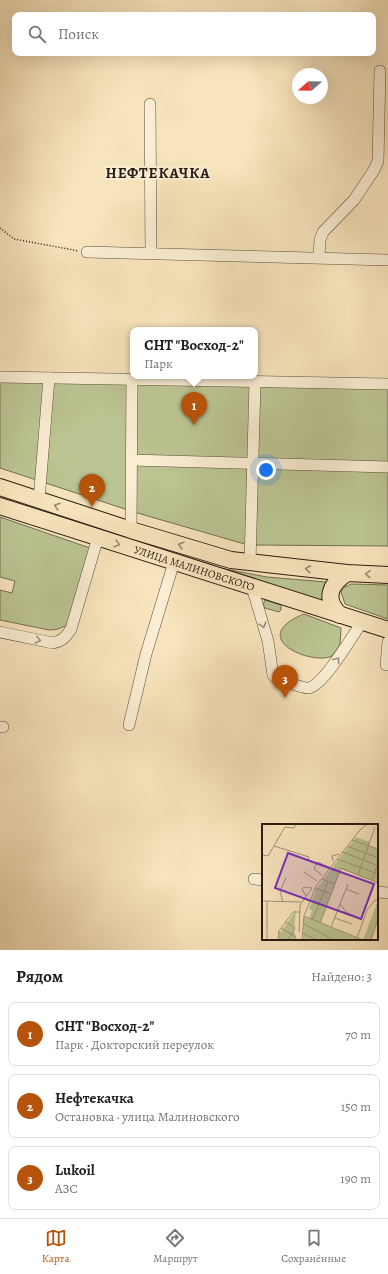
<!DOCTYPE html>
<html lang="ru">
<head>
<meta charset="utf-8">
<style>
  :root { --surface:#fff; --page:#f6f6f6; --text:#202124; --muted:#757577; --line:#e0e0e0; --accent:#b45309 }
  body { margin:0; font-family:Alegreya,serif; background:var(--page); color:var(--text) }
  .compass { position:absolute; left:292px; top:68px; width:36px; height:36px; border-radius:50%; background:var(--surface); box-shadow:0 4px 16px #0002; rotate:250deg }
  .you { position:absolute; left:266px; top:470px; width:14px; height:14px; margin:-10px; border:3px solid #fff; border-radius:50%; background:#1a73e8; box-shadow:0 0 0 6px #1a73e833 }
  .badge { display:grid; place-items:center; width:26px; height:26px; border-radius:50%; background:var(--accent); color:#fff; font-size:13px; font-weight:700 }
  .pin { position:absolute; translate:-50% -33px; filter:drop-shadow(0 1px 2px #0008) }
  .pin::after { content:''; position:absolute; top:21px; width:14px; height:12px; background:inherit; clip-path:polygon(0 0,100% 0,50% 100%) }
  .popup { position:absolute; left:130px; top:327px; width:128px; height:52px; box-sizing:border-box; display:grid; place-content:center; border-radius:8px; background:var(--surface); filter:drop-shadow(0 1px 3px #0005); font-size:13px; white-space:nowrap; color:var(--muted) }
  .popup b { font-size:15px; color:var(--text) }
  .popup::after { content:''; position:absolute; left:50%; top:100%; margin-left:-8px; border:8px solid transparent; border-top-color:var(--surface) }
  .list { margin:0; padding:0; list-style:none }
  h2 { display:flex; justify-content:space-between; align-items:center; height:52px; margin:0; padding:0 16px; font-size:17px }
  h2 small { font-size:13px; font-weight:400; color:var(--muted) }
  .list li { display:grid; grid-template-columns:26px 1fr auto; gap:12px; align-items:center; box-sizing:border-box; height:64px; margin:0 8px 8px; padding:0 8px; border:1px solid var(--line); border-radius:8px }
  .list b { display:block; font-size:15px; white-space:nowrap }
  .list p { margin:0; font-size:13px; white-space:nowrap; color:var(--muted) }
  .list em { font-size:13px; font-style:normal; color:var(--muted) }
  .icon { flex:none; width:22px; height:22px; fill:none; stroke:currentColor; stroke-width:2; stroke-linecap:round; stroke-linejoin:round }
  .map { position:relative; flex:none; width:388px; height:950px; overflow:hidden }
  .search { position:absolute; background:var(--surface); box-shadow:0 4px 16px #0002; left:12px; right:12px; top:12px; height:44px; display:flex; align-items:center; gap:10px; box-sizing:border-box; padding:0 14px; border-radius:8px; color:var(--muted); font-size:15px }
  .sheet { height:268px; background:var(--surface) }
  nav { display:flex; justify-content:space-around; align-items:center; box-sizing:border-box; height:56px; border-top:1px solid var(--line); background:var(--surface); font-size:11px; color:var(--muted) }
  nav a { display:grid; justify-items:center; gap:2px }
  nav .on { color:var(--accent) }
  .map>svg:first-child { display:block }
  .green { fill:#bbc492; stroke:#727052 }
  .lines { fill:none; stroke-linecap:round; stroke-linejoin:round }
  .minor-casing { stroke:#5c4e3c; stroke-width:12 }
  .highway-casing { stroke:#291c12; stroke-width:18 }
  .path { stroke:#291c12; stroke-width:1.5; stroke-dasharray:1 2; stroke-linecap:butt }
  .minor { stroke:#faedd3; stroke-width:11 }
  .highway { stroke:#f7e3bc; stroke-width:16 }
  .oneway { stroke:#9a8970 }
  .oneway2 { stroke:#9c8f7c }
  .labels { text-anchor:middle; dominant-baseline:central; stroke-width:3.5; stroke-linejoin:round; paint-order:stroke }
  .street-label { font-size:11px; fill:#291c12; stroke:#faedd3 }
  .district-label { font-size:15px; font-weight:bold; letter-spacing:1px; fill:#291c12; stroke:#faedd3 }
  .inset-road { fill:none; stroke:#a59378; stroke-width:1 }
  .view { fill:#7b2cbf; fill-opacity:0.15; stroke:#7b2cbf; stroke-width:2 }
  .inset-edge { fill:none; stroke:#291c12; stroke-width:2 }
</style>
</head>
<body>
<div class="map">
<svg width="388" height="950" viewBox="0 0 388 950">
  <rect width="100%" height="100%" fill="#f7e3bc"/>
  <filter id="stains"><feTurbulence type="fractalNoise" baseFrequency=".005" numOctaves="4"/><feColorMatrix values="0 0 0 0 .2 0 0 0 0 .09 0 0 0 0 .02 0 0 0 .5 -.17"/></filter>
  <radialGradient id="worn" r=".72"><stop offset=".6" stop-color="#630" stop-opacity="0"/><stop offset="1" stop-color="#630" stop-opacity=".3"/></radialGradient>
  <g class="green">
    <path d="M0 375 388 382V546L248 545 134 512 0 468Z"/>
    <path d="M0 517 90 548 69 623C63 628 57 630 49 630L0 620V590L12 593 15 581 0 577Z"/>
    <path d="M225 569 267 577 326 582 323 592V602L225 570Z"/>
    <path d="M351 584 388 585V619L345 604 341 592 343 588Z"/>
    <path d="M265 600 281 605V610L279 612 265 608 263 605Z"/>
    <path d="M304 614 341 628 340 645 332 656C312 666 245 638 304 614Z"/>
  </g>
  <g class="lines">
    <g class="minor-casing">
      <g id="minor">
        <path d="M150 104 151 254"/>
        <path d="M87 252 388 260"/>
        <path d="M319 257 320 240 323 232 354 200 374 170 378 161 380 71"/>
        <path d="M0 377 388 384"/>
        <path d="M131 460 388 467"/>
        <path d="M39 500 49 378"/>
        <path d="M131 530 132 380"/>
        <path d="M250 563 255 382"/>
        <path d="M252 587 268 641 273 675 276 678C283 680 303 689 309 688 324 685 353 635 362 622"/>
        <path d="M0 632 53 643C62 641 66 637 71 629L98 537"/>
        <path d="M388 642 386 665H388"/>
        <path d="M129 725 146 654 174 562"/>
        <path d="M0 727H3"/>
        <path d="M254 879 263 880"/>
        <path d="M377 892 388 893"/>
      </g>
    </g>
    <g class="highway-casing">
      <g id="highway">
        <path d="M0 487 131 530 231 560 347 573 388 575"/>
        <path id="s1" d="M0 506 388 630"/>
        <path d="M340 615C324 599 329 585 347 573"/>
      </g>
    </g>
    <path class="path" d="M0 228 14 239 79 251"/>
    <use href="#minor" class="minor"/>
    <use href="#highway" class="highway"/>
  </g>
  <defs><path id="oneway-chevron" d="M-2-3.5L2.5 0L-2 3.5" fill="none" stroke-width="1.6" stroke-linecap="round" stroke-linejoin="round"/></defs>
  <g class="oneway">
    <use href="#oneway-chevron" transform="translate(57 506) rotate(-162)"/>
    <use href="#oneway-chevron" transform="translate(117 544) rotate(18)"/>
    <use href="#oneway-chevron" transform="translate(181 545) rotate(-163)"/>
    <use href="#oneway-chevron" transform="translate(308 569) rotate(-174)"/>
    <use href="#oneway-chevron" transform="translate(368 574) rotate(-177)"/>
  </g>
  <g class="oneway2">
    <use href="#oneway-chevron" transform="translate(263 625) rotate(74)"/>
    <use href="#oneway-chevron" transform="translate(38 640) rotate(11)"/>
    <use href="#oneway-chevron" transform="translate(337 660) rotate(-54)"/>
  </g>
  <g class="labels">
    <g class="street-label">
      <text stroke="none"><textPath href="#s1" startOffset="204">УЛИЦА МАЛИНОВСКОГО</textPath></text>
    </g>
    <g class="district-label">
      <text x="158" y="173">НЕФТЕКАЧКА</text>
    </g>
  </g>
  <g transform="translate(262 824)">
    <rect width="116" height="116" fill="#f7e3bc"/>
    <path d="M94 13 108 18 107 22 116 25V59L79 45 58 99 100 116H41L42 93 47 95 50 86 47 85 54 65ZM116 77V93L109 116H101ZM34 86 32 107 35 116H17L16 107 19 108Z" fill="#bbc492"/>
    <path class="inset-road" d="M90 16 116 25M12 22 47 33 46 37M85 22 116 34M81 28 116 42M0 31 6 32 23 3 32 4 34 0M75 35 116 50M71 37 70 32 77 30M42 48 55 57M60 51 52 45 55 38 67 43M96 51 113 3M60 55 73 60M110 56 116 39M53 64 69 70M84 65 97 70M44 72 40 65 42 63 50 64M0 77 39 78M21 78 18 67 24 54M78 80 85 89 93 92M42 92 101 116M73 94 90 100M51 95 66 57M24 98 33 104 26 116M58 99 79 44 116 59M42 100 72 116M69 103 86 60M19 104 34 113M37 108 38 81 50 64M40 109 55 116M95 114 105 86 113 76H116M5 116V78M16 116 17 107 31 88H37M40 116 42 92 54 62 98 6 105 0M109 116 116 95"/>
    <path class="view" d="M26 29 112 60 99 95 13 64Z"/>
    <rect width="116" height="116" class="inset-edge"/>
  </g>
  <rect width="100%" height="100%" filter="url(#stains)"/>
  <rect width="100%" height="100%" fill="url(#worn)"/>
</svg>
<svg class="compass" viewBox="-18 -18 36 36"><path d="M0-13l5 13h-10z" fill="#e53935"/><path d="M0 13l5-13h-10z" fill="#757577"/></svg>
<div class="you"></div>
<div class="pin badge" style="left:194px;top:425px">1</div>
<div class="popup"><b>СНТ &quot;Восход-2&quot;</b>Парк</div>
<div class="pin badge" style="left:92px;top:507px">2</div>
<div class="pin badge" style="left:285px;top:698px">3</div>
<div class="search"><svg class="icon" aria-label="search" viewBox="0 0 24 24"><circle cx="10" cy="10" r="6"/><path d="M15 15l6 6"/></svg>Поиск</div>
</div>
<section class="sheet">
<h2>Рядом<small>Найдено: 3</small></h2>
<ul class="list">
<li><span class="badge">1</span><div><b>СНТ &quot;Восход-2&quot;</b><p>Парк · Докторский переулок</p></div><em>70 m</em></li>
<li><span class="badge">2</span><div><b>Нефтекачка</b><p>Остановка · улица Малиновского</p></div><em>150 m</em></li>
<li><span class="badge">3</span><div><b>Lukoil</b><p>АЗС</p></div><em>190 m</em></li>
</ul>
</section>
<nav>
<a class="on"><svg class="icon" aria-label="map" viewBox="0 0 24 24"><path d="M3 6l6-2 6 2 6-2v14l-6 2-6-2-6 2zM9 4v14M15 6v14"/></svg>Карта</a>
<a><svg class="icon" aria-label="directions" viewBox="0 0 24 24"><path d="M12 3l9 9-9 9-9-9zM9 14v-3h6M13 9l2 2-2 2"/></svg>Маршрут</a>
<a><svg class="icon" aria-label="saved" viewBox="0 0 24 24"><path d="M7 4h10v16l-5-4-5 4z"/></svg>Сохранённые</a>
</nav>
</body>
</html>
